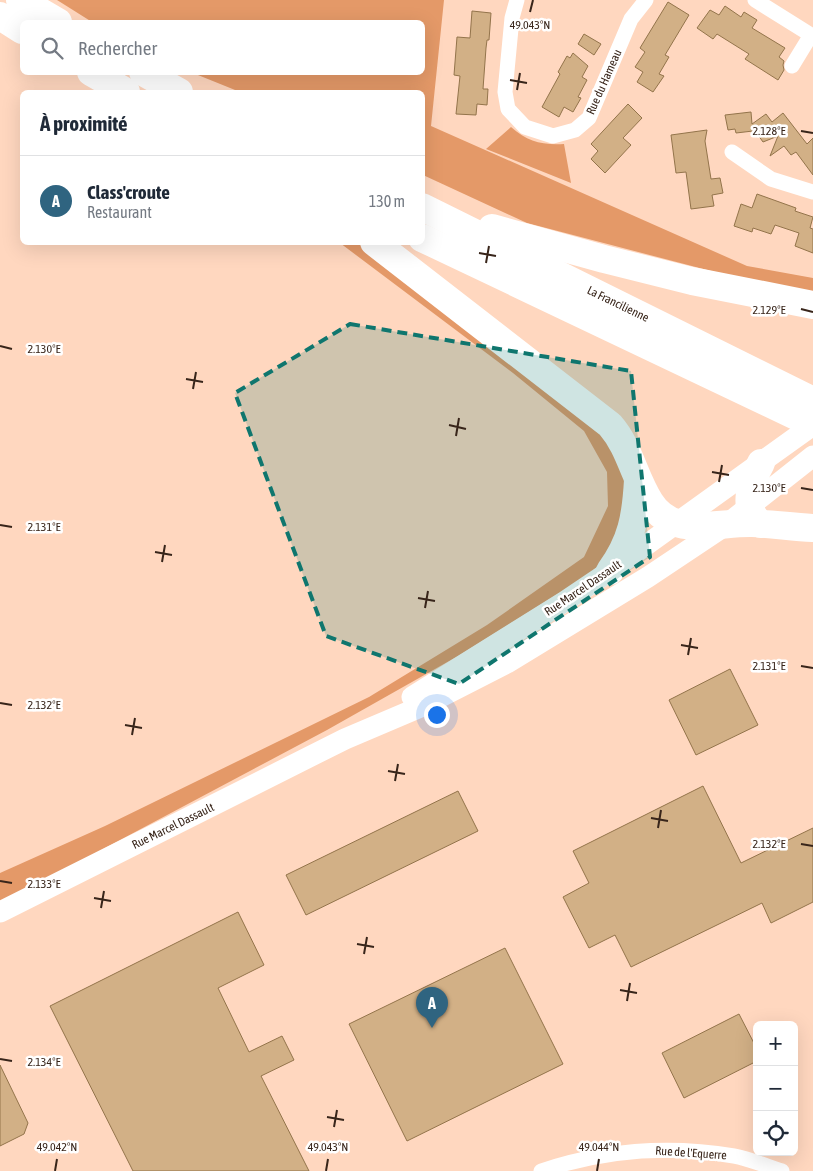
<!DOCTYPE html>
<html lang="fr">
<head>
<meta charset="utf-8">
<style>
  :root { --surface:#fff; --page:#f2f2f3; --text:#1f2937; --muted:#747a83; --line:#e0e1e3; --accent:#2f6480 }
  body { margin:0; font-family:"Asap Condensed",sans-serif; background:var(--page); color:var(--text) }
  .controls { position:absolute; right:15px; bottom:15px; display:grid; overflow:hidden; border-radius:8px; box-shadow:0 5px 20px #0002 }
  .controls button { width:45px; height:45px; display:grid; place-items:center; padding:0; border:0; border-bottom:1px solid var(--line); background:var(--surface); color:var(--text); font:25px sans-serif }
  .you { position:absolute; left:436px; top:714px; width:18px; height:18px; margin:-12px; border:4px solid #fff; border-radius:50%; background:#1a73e8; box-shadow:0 0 0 8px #1a73e833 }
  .badge { display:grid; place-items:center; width:32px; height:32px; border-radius:50%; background:var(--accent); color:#fff; font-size:16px; font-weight:700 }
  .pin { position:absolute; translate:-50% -41px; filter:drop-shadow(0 1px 2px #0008) }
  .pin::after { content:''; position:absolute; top:26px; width:18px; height:15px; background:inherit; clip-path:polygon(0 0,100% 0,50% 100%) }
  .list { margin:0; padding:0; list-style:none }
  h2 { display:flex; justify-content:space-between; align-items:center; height:65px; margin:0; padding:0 20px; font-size:21px }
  h2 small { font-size:16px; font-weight:400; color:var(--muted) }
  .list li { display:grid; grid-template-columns:32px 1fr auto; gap:15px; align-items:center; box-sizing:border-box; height:90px; padding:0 20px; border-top:1px solid var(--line) }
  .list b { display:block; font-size:19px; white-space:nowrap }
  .list p { margin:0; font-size:16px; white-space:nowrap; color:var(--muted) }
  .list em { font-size:16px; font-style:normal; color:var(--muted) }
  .icon { flex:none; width:28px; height:28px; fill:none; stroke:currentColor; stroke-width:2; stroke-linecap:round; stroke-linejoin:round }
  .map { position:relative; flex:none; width:813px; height:1171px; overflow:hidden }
  .search { position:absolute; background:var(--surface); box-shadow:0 5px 20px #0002; left:20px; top:20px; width:405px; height:55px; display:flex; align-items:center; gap:12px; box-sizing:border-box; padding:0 18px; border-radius:8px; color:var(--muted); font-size:19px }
  .panel { position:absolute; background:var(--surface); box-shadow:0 5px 20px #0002; left:20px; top:90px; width:405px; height:155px; border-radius:8px }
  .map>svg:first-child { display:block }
  .green { fill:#e49968 }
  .building { fill:#d2b086; stroke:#93744b }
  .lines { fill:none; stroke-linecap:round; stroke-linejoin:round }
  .street { stroke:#fff; stroke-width:15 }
  .secondary { stroke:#fff; stroke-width:21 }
  .highway { stroke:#fff; stroke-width:28 }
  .marked { fill:#0f766e; fill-opacity:0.2; stroke:#0f766e; stroke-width:4; stroke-dasharray:10 6; stroke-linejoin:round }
  .ticks { fill:none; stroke:#38251a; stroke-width:2 }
  .labels { text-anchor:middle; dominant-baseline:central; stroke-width:5; stroke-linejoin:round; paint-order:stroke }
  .street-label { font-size:12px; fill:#38251a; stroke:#fff }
  .ticks-label { font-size:12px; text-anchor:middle; fill:#38251a; stroke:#fff; stroke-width:5; stroke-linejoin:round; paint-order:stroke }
</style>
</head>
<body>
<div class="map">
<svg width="813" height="1171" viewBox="0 0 813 1171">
  <rect width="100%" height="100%" fill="#ffd7bf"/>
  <g class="green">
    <path d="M57 0H444L431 126 747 266 813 278V295L757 283 527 223 423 175 422 92H240L193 73 422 72V22H92Z"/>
    <path d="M511 127C528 142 541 145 564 144L571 183 486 149Z"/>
    <path d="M340 243H360L588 415 616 443 632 496 607 559 585 577 458 656 327 730 90 856 0 902V873L105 826 369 697 487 625 584 557 608 506 607 472 584 431 513 373Z"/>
  </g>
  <g class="building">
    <path d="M668 2 689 15 665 55 669 57 659 74 664 76 653 92 637 82 643 72 635 67 645 52 640 48Z"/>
    <path d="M725 6 741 17 744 12 757 20 752 28 785 48 779 57 784 61 783 65 784 70 778 80 745 59 749 54 717 34 713 39 697 28 710 10 719 15Z"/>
    <path d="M472 11 491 13 489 40H487L486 48 483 89H488L487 105 477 104 476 115 456 114 460 76 454 75 457 37 470 38Z"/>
    <path d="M584 34 601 44 594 55 578 44Z"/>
    <path d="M573 53 588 66 582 77 587 80 578 97 581 98 573 112 564 107 559 117 542 107 560 74 558 72 567 56 570 58Z"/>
    <path d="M628 104 642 118 623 138 631 145 605 173 591 159 598 151 591 144Z"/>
    <path d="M751 112 752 124 766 114 772 122 783 113 807 144 813 138V175L796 152 791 155 784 146 770 156 778 136 763 142 753 128V131L736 133 735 129 728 130 725 115Z"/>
    <path d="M707 130 705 141 711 179 720 178 723 193 712 195 714 206 691 209 686 172 676 173 671 135Z"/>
    <path d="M757 194 796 208 795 211 813 217 810 228 813 229V253L795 246 799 233 775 225 771 234 753 228 752 232 734 226 741 204 752 208Z"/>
    <path d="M730 669 758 725 696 755 669 700Z"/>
    <path d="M703 786 741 863 813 828V902L771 923 762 903 631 967 615 935 589 948 563 897 589 883 573 851Z"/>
    <path d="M458 791 478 831 306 915 286 875Z"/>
    <path d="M238 912 264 965 218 988 249 1052 282 1036 294 1060 261 1076 309 1171H133L50 1006Z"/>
    <path d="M505 948 563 1064 407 1141 349 1024Z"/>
    <path d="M739 1014 757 1049V1061L684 1098 662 1053Z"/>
    <path d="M0 1065 28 1123 24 1134 0 1146Z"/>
  </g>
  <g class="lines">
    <g class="street">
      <path d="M517 0 512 18 505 92 508 109 525 127 553 136 575 130 589 118 631 19 646 0"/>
      <path d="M755 0 811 35 792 66"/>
      <path d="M732 152 771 179 813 192"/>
      <path d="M541 1171C604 1150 669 1145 734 1156 750 1159 766 1166 782 1171"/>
    </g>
    <g class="secondary">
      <path d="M412 697 564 602 610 571 813 425"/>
      <path d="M0 912 345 739 425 705 507 663 648 577 726 525 813 456"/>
    </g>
    <g class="highway">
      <path d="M20 0 58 22"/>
      <path d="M0 16 22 30"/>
      <path d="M91 72 126 92"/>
      <path d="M143 72 179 92"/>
      <path d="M422 207 813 401"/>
      <path d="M492 228 604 259 692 281 813 305"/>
      <path d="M422 238 813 424"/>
      <path d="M374 242 610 425C630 448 634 477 650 502 673 539 717 522 752 523 772 524 793 527 813 528"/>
      <path d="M761 524C741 510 751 481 761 463"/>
      <path d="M610 571C632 541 636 516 638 480"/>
    </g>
  </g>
  <path class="marked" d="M350 324 631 371 650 557 459 684 326 636 235 393Z"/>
  <path class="ticks" d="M530 12 533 0M510 80 527 83M517 90 520 73M801 131 813 133M479 253 496 256M486 263 489 246M801 309 813 312M0 346 12 349M186 379 203 382M193 389 196 372M449 425 466 429M456 436 459 418M712 472 729 475M719 482 722 465M801 488 813 490M0 525 12 527M155 552 172 555M162 562 165 545M418 598 435 601M425 608 428 591M681 645 698 648M688 655 691 638M801 666 813 668M0 703 12 705M125 725 142 728M132 735 135 718M388 771 405 774M395 781 398 764M651 818 668 821M658 828 661 810M801 844 813 846M0 881 12 883M94 898 111 901M101 908 104 891M357 944 374 947M364 954 367 937M620 990 637 993M627 1001 630 983M0 1059 12 1061M327 1117 344 1120M334 1127 337 1110M55 1171 57 1159M326 1171 328 1159M597 1171 599 1159"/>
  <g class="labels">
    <g class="street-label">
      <text transform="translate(604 82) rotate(-66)">Rue du Hameau</text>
      <text transform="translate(618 304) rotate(26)">La Francilienne</text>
      <text transform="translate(583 588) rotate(-34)">Rue Marcel Dassault</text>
      <text transform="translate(173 826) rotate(-26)">Rue Marcel Dassault</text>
      <text transform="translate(691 1153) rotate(4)">Rue de l'Equerre</text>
    </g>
  </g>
  <g class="ticks-label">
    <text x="530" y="29">49.043°N</text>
    <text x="769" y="135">2.128°E</text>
    <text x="769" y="314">2.129°E</text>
    <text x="44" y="353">2.130°E</text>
    <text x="769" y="492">2.130°E</text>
    <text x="44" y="531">2.131°E</text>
    <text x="769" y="670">2.131°E</text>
    <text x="44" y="709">2.132°E</text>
    <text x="769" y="848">2.132°E</text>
    <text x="44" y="888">2.133°E</text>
    <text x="44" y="1066">2.134°E</text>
    <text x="57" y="1151">49.042°N</text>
    <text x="328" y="1151">49.043°N</text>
    <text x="599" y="1151">49.044°N</text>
  </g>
</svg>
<div class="controls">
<button>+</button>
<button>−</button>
<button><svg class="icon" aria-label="locate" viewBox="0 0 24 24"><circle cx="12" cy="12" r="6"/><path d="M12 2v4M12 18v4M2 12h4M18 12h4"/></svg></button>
</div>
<div class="you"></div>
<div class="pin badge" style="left:432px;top:1028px">A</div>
<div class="search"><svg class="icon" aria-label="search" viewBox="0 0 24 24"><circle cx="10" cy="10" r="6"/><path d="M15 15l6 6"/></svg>Rechercher</div>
<section class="panel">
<h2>À proximité<small></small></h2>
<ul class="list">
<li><span class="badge">A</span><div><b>Class'croute</b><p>Restaurant</p></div><em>130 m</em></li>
</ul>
</section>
</div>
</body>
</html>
